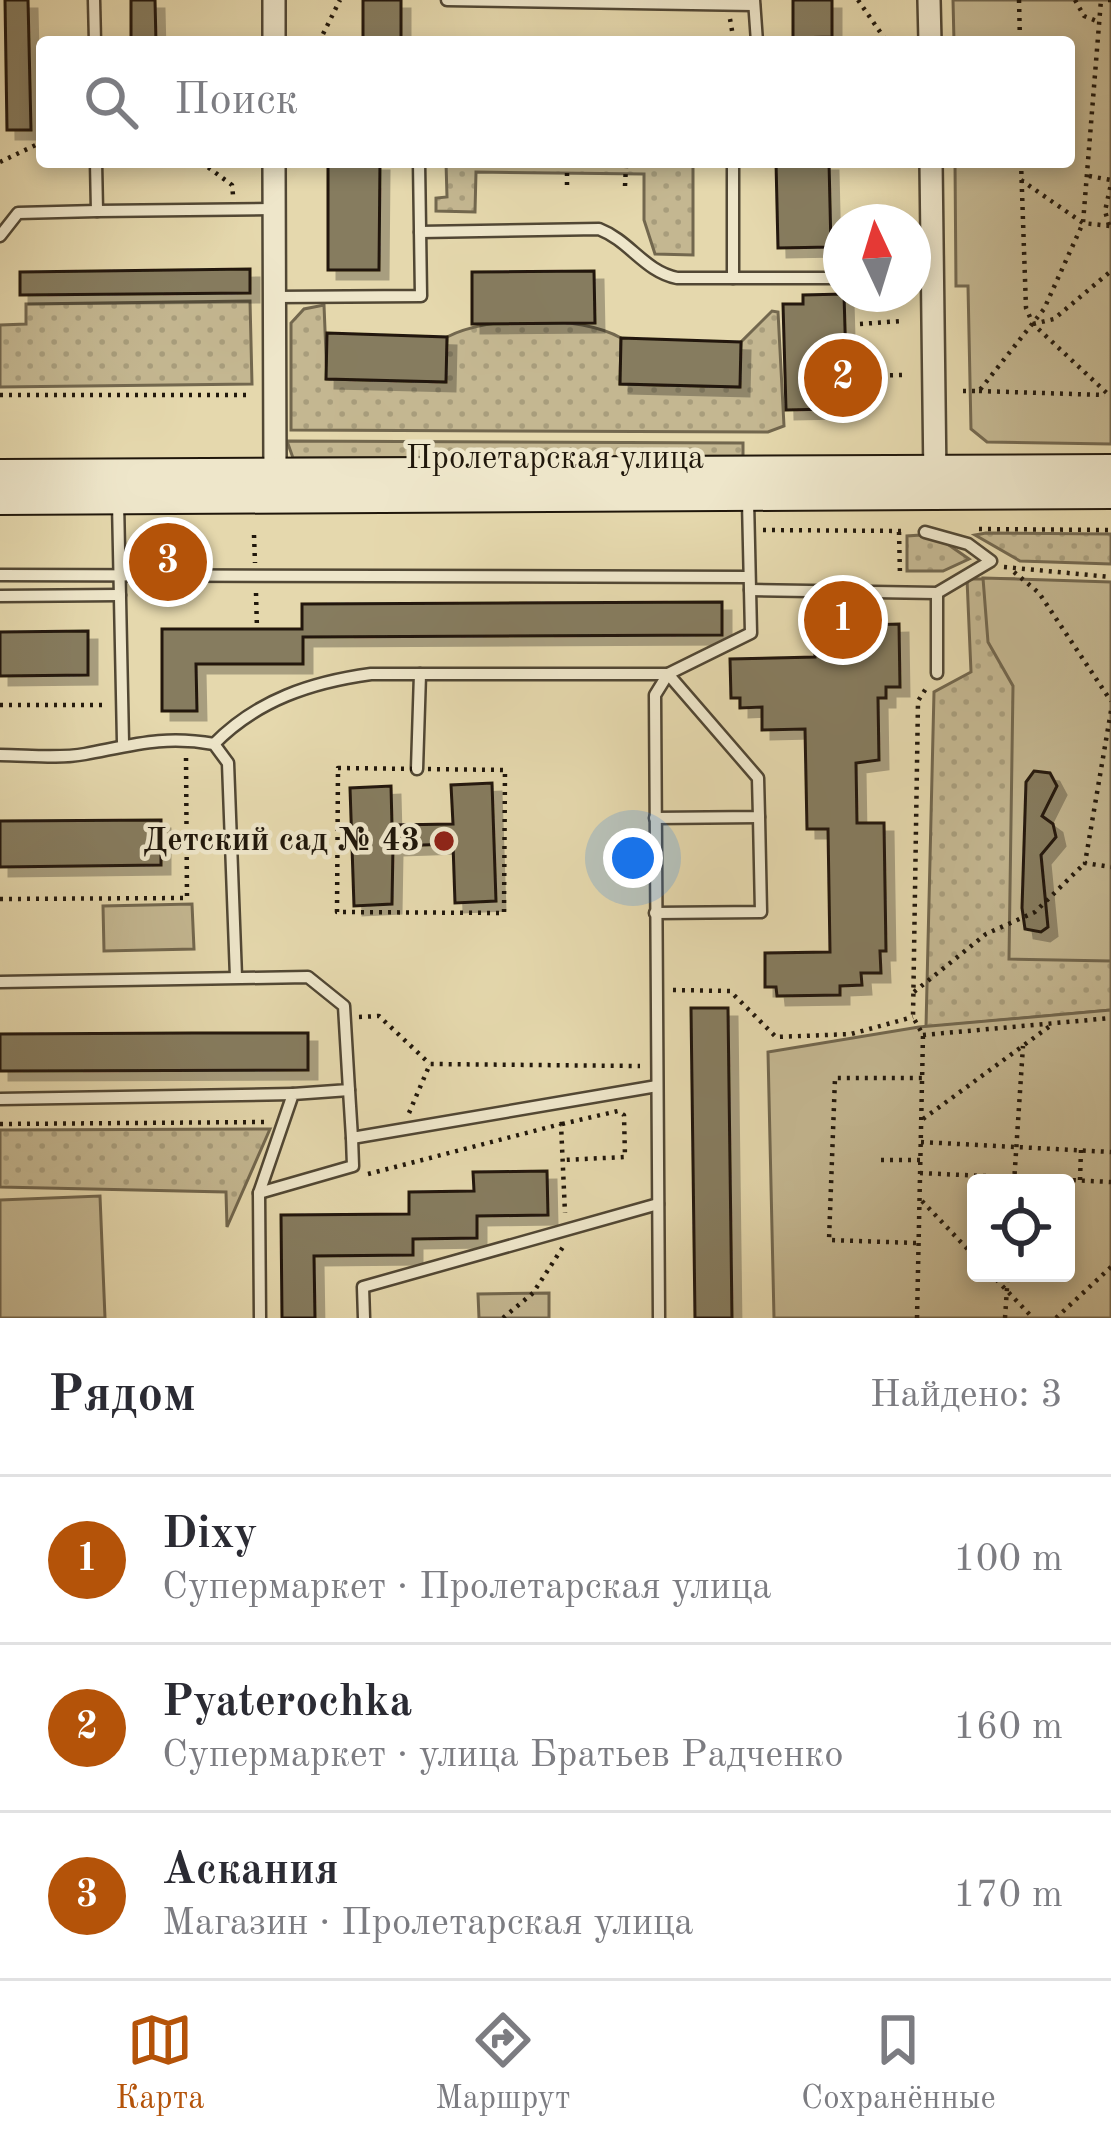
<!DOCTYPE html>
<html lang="ru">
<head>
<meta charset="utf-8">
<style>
  :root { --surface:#fff; --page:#f2f2f3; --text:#2b2b33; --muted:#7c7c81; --line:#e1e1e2; --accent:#b45309 }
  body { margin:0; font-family:"Old Standard TT",serif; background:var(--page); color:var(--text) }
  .controls { position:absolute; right:36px; bottom:36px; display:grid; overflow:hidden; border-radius:12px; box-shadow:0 6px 18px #0003 }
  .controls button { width:108px; height:108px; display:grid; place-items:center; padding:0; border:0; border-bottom:3px solid var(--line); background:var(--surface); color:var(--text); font:60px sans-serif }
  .compass { position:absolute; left:823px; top:204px; width:108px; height:108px; border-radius:50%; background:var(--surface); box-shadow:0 6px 18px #0003; rotate:356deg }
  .you { position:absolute; left:633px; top:858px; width:42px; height:42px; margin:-30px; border:9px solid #fff; border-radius:50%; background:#1a73e8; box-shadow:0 0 0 18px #1a73e833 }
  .badge { display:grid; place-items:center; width:78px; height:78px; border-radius:50%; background:var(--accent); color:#fff; font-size:39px; font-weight:700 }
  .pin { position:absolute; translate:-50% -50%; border:6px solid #fff; box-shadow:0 3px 12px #0006 }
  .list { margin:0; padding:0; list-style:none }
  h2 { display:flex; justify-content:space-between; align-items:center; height:156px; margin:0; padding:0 48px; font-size:51px }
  h2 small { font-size:39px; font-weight:400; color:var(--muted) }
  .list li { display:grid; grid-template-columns:78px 1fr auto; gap:36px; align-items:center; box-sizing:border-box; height:168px; padding:0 48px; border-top:3px solid var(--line) }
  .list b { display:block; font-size:45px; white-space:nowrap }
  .list p { margin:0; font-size:39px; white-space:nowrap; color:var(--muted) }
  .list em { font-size:39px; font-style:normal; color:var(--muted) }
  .icon { flex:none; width:66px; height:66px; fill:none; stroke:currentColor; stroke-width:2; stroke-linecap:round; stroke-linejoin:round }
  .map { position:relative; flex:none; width:1111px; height:1318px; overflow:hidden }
  .search { position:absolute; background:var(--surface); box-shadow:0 6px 18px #0003; left:36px; right:36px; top:36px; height:132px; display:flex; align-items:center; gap:30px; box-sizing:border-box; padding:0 42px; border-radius:12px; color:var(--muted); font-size:45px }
  .sheet { height:660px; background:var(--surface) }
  nav { display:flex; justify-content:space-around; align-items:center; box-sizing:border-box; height:168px; border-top:3px solid var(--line); background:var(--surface); font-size:33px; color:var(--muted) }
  nav a { display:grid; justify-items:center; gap:6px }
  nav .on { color:var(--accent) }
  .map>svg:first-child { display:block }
  .grass { fill:url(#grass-dots); stroke:#72674e; stroke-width:3 }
  .park { fill:#c4b791; stroke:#72674e; stroke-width:3; fill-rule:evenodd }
  .building { fill:#867b5f; stroke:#20170b; stroke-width:3; filter:url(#shadow) }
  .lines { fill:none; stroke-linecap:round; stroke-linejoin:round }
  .service-casing { stroke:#514734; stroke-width:15 }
  .minor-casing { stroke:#514734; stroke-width:26 }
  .secondary-casing { stroke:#20170b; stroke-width:34 }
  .path { stroke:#20170b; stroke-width:4.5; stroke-dasharray:3 6; stroke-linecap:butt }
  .service { stroke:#eee6ca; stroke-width:10 }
  .minor { stroke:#eee6ca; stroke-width:21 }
  .secondary { stroke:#eee6ca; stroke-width:30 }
  .poi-dot { fill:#8f2418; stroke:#eee6ca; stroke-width:4.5 }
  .labels { text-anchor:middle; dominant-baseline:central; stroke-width:9; stroke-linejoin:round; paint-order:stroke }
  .street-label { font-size:33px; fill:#20170b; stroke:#eee6ca }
  .poi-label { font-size:33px; font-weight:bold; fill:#20170b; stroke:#eee6ca; text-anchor:end }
</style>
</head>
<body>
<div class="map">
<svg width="1111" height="1318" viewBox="0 0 1111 1318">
  <defs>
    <pattern id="grass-dots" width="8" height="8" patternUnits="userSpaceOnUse" patternTransform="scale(3)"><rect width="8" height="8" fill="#c4b791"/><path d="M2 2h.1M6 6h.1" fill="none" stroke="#a89d7c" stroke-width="1.8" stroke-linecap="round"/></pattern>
    <filter id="shadow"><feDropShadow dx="9" dy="9" stdDeviation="0" flood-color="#0004"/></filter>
  </defs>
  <rect width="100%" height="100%" fill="#e5d8ad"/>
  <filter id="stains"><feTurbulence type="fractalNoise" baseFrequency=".00167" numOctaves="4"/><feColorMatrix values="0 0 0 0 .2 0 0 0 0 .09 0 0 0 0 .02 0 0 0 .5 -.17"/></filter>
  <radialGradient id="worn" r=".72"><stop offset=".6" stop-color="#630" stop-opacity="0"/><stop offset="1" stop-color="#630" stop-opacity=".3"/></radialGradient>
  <g class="grass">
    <path d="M446 162H693V255L655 254 644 220V174L476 172 475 212 436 211V198L447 197Z"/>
    <path d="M250 301 252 384 0 387V325L26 324V304Z"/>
    <path d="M324 305 327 379 445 382 447 337C489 315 580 315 621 338L620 384 739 387 741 342 772 311 778 312 784 426 768 432 291 430V323L304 309Z"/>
    <path d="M287 441 743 443V456L293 458Z"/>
    <path d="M986 533 1111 534V564L1020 561 975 535Z"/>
    <path d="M921 535 943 541 969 559 943 571H907V536Z"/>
    <path d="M967 579H1014L1111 936V1010L926 1027 934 692 971 672Z"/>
    <path d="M270 1129 227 1227 226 1192 0 1187V1130Z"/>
  </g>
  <g class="park">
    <path d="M953 0H1111V444L987 442 971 429 968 286H956L955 162H1069V42H954Z"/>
    <path d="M983 578 1111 582V961L1009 959 1013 686 988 642Z"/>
    <path d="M192 904 194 949 104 951 103 906Z"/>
    <path d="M1111 1010V1318H774L768 1052 919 1027ZM976 1183H1066V1273H976Z"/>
    <path d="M100 1196 105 1318H0V1200Z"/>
    <path d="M549 1293V1318H479L478 1294Z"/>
  </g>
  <g class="building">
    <path d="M5 0H28L31 130H7Z"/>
    <path d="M131 0H155L156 42H131Z"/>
    <rect x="363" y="0" width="38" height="42"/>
    <path d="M793 0H832V37L793 38Z"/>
    <path d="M328 162H380L379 270H328Z"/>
    <path d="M776 162H829L831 247 778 248Z"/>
    <path d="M250 269V293L20 295V272Z"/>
    <path d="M594 271 595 323 472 324V272Z"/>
    <path d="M844 294 847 397 831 398 832 409 786 410 783 304H803V295Z"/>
    <path d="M327 333 447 337 446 382 326 379Z"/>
    <path d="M621 338 741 342 740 387 620 384Z"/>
    <rect x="152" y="541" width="48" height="25"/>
    <path d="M722 602V635L303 637V664H196L197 711H162V629H302V604Z"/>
    <path d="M814 606H866V625L899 624 900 687H886V698H878L879 760 856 763 857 823H884L886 951H880L881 973H861L862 985 840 986V995L777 996 776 987H765V953L830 952 828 829H807L805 729 762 730V707L740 708V698H731L730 659 815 657Z"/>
    <path d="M88 631V675L0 676V632Z"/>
    <path d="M1034 771 1050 773 1057 786 1042 816 1053 824 1056 837 1041 855 1048 927 1041 932 1025 929 1022 908 1026 782Z"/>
    <path d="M492 783 496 901 455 903 453 844 393 846 392 904 354 906 350 788 391 786 392 825 453 824 451 785Z"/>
    <path d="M161 820V865L0 867V821Z"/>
    <path d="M691 1008H728L732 1318H695Z"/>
    <path d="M192 1033H308V1070L0 1071V1034Z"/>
    <path d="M547 1171 548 1215 477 1216V1238L413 1239V1255L314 1256 315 1318H282L281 1215 409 1214V1192L474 1191 473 1172Z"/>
  </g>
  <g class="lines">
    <g class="service-casing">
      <g id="service">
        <path d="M94 0 95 42"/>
        <path d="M447 0 754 5"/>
        <path d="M754 0 757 42"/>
        <path d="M96 162 97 211 273 209"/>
        <path d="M420 232 599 229C630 241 644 271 677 278H841"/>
        <path d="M0 236 18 213 97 211"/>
        <path d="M733 278V162"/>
        <path d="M913 278H933"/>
        <path d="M274 297 421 296 419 162"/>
        <path d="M118 502 123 742"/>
        <path d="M0 575 749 577"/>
        <path d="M750 590 937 593 991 561 968 544 925 532"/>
        <path d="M937 593V673"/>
        <path d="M0 596 120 595"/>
        <path d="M214 744C257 700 312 682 371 674H668L758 778 759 817 655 818"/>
        <path d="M0 755C27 755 58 759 85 754 133 745 164 735 214 744L228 763 236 977"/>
        <path d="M417 769 420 674"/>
        <path d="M655 913 761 912 759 817"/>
        <path d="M0 982 308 977 344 1006 349 1090 293 1094 259 1193 260 1318"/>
        <path d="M349 1090 352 1138 657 1086"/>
        <path d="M0 1099 293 1094"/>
        <path d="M259 1193 353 1166 352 1138"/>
        <path d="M364 1318 363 1287 658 1204"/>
        <path d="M659 1318 655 695 668 674 751 633 748 501"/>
      </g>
    </g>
    <g class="minor-casing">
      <g id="minor">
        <path d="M274 0V42"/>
        <path d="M929 0 930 42"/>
        <path d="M274 162 275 475"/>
        <path d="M931 162 935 480"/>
      </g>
    </g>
    <g class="secondary-casing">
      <g id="secondary">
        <path d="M0 475 1111 470"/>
        <path d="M0 499 1111 493"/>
      </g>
    </g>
    <g class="path">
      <path d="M858 0 887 42"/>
      <path d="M1019 0 1020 42"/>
      <path d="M1075 0 1084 16 1099 22"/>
      <path d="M1108 0H1111"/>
      <path d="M730 19 734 42"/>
      <path d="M319 42 340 0"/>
      <path d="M0 162 42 142"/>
      <path d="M201 162 232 185 233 195"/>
      <path d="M1021 162 1026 308 1033 324 1109 395"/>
      <path d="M1089 176 1111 180"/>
      <path d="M1021 180 1083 223 1110 226"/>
      <path d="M567 185V163"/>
      <path d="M625 186 626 166"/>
      <path d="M1109 225 1105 211 1111 184"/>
      <path d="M860 324 902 321"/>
      <path d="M1033 324 1054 319 1111 271"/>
      <path d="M863 376 902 375"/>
      <path d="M963 391H979L1044 309 1083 223 1101 0"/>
      <path d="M979 391 1105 395"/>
      <path d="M0 395H252"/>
      <path d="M979 529 1111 530"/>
      <path d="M763 530 907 531"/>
      <path d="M899 532 900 575"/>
      <path d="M254 535 255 563"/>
      <path d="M1004 567 1111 577"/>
      <path d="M1014 572 1039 593 1111 701"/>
      <path d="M256 593 257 629"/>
      <path d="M0 705H108"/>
      <path d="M1111 711 1085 863 1111 867"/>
      <path d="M338 768 505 770 504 913 337 912Z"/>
      <path d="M0 899 187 898 186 755"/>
      <path d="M673 990 730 991 776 1037 851 1034 913 1017"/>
      <path d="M914 992 986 934 1035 912 1085 863"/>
      <path d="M359 1017 379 1016 430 1064"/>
      <path d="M923 1035 1111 1018"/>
      <path d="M409 1113 430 1064 640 1066"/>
      <path d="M923 1119 1050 1026"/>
      <path d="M0 1124 264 1122"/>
      <path d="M562 1124 618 1111 624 1115 625 1157 563 1160"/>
      <path d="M921 1142 1111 1152"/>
      <path d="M881 1160H920"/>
      <path d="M920 1173 1111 1182"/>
      <path d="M368 1174 561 1124 565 1213"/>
      <path d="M1080 1180 1081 1150"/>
      <path d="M1014 1183 1023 1046"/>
      <path d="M922 1201 976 1258"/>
      <path d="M916 1243 829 1240 835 1078H922"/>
      <path d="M990 1273 1033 1318"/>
      <path d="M503 1318 533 1293 563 1247"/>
      <path d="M917 1318 923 1035 913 1017 918 701 927 687"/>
      <path d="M1005 1318 1008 1273"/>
      <path d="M1056 1318 1111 1267"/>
    </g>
    <use href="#service" class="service"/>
    <use href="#minor" class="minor"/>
    <use href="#secondary" class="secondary"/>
  </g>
  <circle class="poi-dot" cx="444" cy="841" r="12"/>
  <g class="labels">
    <g class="street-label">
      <text x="555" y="459">Пролетарская улица</text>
    </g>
    <g class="poi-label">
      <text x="420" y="841">Детский сад № 43</text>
    </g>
  </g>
  <rect width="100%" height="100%" filter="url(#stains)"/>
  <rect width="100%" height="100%" fill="url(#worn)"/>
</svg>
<div class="controls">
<button><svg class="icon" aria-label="locate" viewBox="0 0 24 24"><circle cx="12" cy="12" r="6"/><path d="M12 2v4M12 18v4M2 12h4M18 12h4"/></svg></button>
</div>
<svg class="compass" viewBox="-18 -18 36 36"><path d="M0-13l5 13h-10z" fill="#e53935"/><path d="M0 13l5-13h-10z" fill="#7c7c81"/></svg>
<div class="you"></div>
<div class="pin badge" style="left:843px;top:620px">1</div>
<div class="pin badge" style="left:843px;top:378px">2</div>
<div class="pin badge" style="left:168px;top:562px">3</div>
<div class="search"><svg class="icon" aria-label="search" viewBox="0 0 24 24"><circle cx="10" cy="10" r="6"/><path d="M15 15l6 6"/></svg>Поиск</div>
</div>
<section class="sheet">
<h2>Рядом<small>Найдено: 3</small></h2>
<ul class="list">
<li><span class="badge">1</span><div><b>Dixy</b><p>Супермаркет · Пролетарская улица</p></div><em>100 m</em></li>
<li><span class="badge">2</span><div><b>Pyaterochka</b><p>Супермаркет · улица Братьев Радченко</p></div><em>160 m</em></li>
<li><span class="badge">3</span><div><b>Аскания</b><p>Магазин · Пролетарская улица</p></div><em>170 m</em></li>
</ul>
</section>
<nav>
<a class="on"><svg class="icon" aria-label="map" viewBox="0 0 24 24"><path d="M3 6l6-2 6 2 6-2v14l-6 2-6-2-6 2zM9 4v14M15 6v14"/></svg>Карта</a>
<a><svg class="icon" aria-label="directions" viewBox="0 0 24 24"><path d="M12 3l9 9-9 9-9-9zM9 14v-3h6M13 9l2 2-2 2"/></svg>Маршрут</a>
<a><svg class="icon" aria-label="saved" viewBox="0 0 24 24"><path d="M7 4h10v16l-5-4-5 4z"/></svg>Сохранённые</a>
</nav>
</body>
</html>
